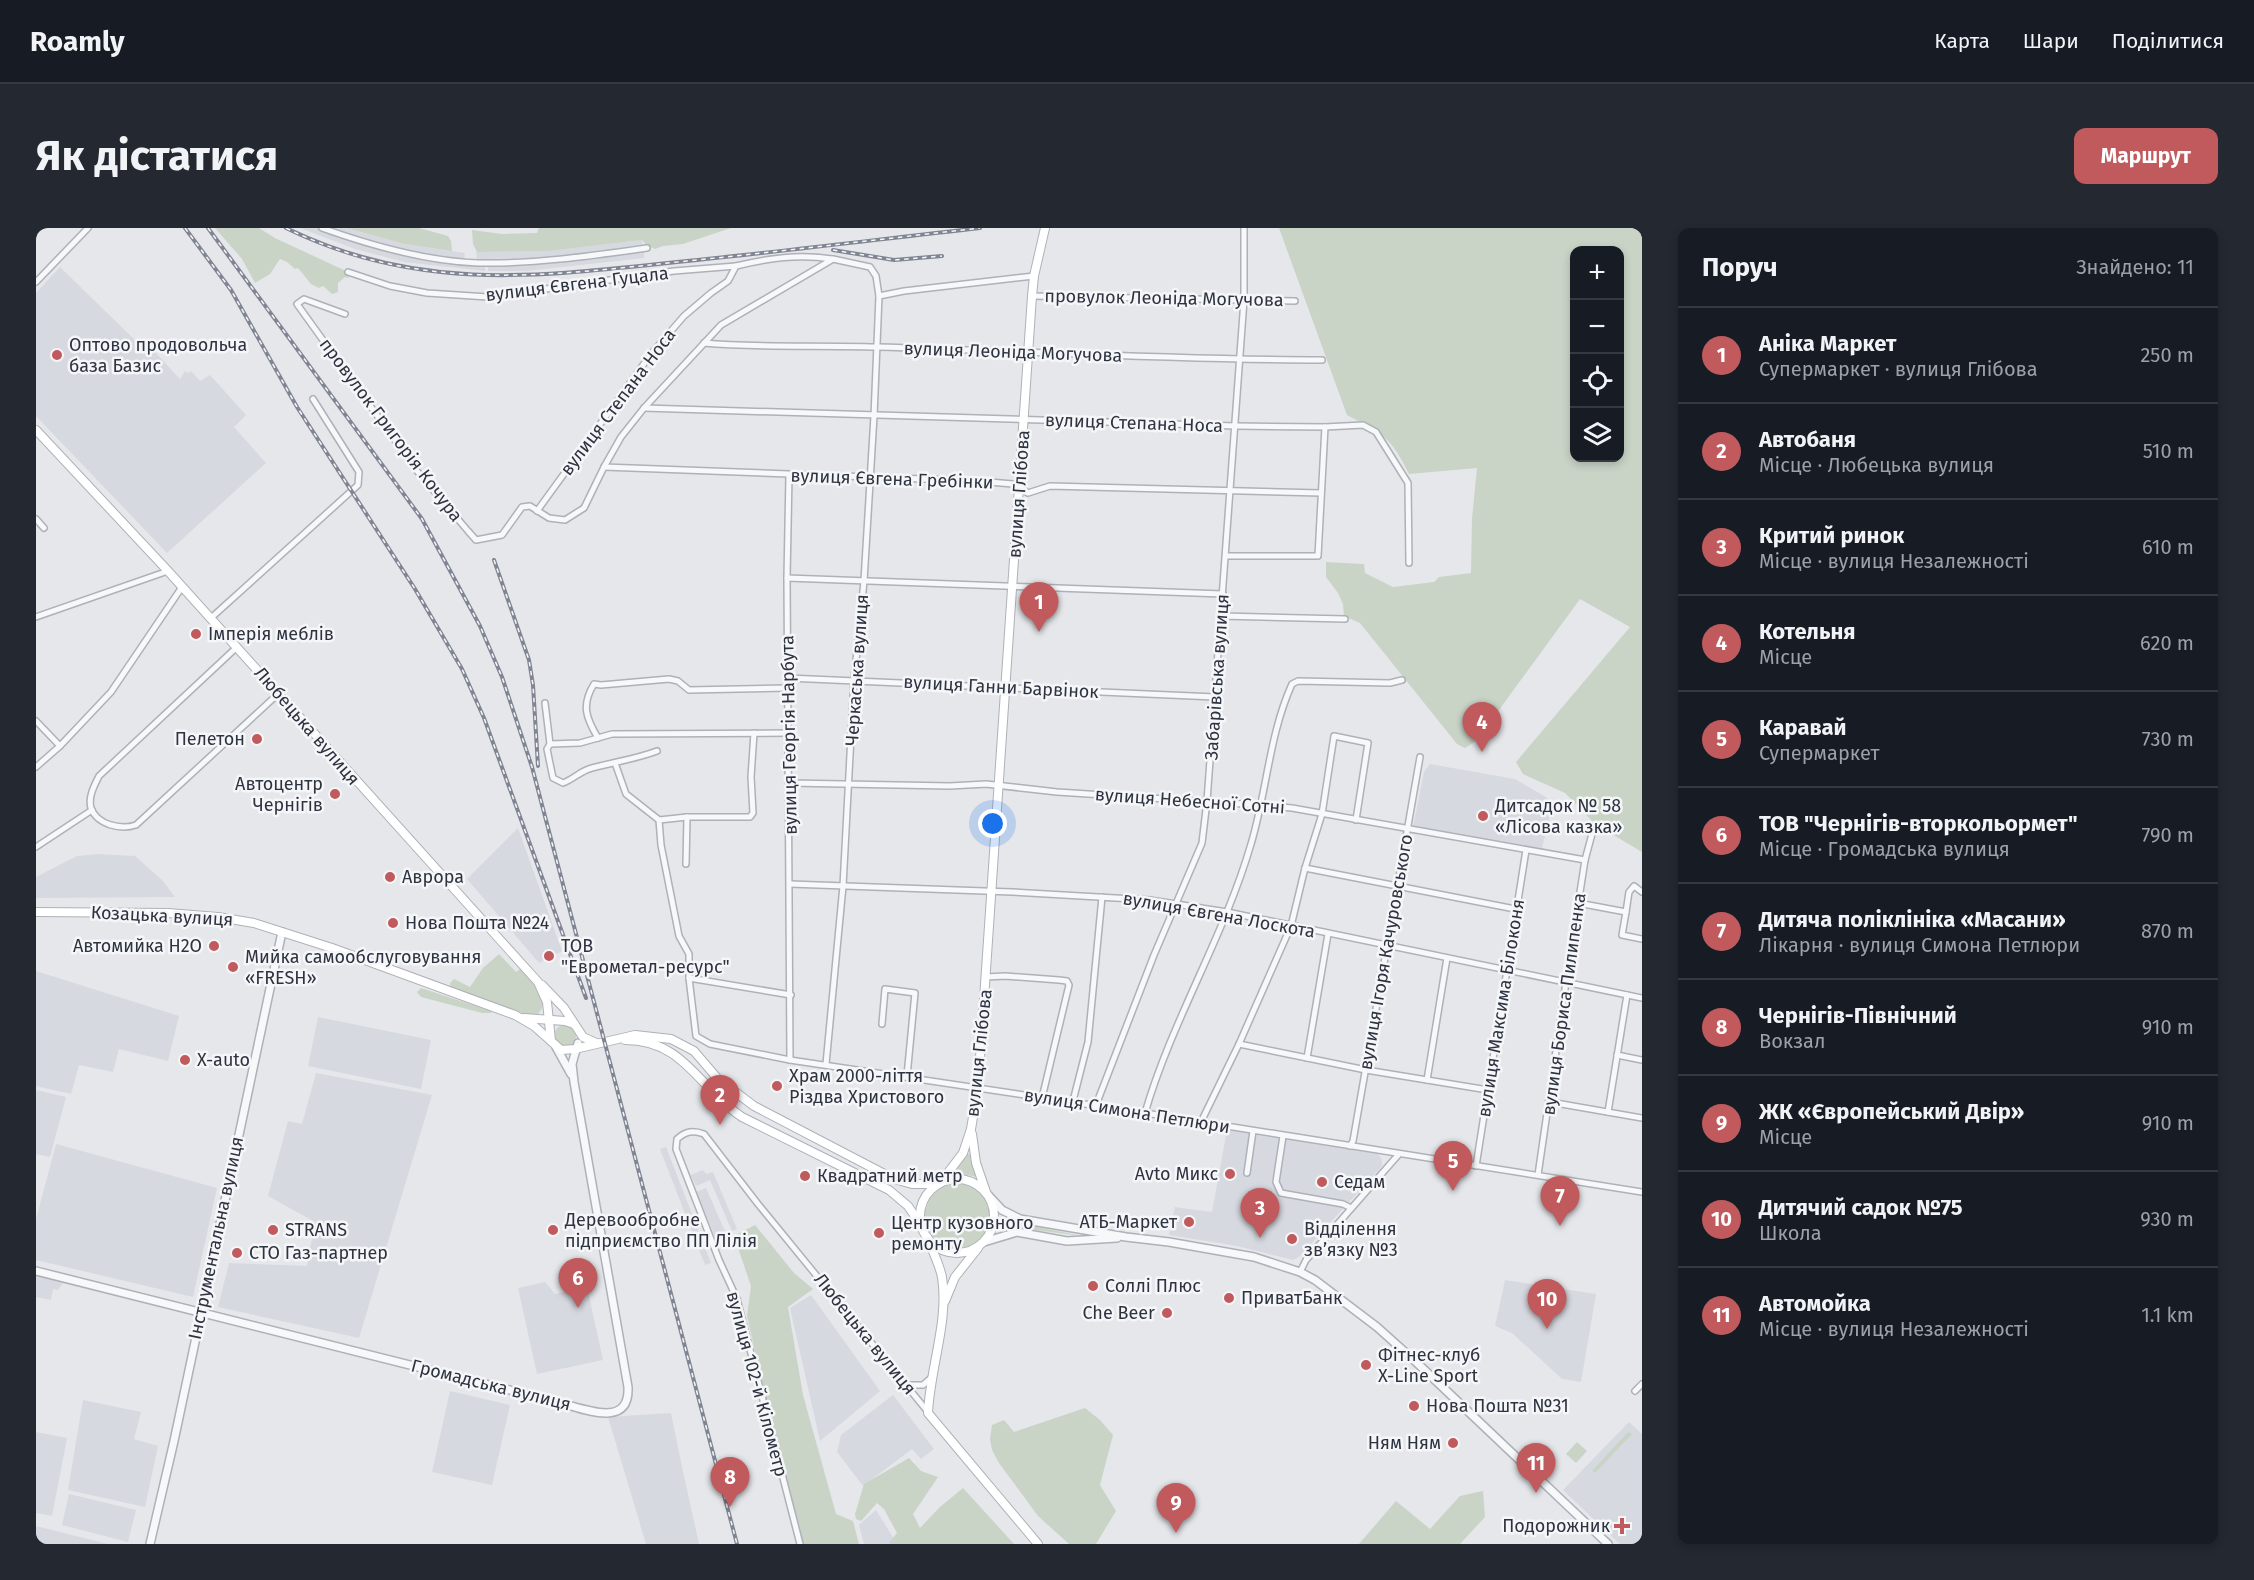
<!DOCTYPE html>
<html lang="uk">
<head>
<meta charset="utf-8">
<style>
  :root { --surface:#171b24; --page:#242831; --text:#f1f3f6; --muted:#9ea1a6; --line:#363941; --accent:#c05a5d }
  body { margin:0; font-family:"Fira Sans",sans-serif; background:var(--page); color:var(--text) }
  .controls { position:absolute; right:18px; top:18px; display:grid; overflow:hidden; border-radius:12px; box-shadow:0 3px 9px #0003 }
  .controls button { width:54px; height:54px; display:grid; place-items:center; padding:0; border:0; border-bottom:2px solid var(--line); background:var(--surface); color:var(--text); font:30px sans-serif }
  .you { position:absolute; left:957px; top:596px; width:21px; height:21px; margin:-15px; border:4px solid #fff; border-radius:50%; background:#1a73e8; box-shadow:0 0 0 9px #1a73e833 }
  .badge { display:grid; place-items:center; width:39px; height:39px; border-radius:50%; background:var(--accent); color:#fff; font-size:20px; font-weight:700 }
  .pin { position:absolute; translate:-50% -50px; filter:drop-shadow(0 2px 3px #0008) }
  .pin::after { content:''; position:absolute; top:32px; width:21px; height:18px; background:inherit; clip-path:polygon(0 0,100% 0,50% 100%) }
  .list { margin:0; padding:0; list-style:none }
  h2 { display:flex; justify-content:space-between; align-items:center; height:78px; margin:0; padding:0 24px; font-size:26px }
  h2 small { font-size:20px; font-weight:400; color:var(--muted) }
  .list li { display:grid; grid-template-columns:39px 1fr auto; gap:18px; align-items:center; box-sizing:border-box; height:96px; padding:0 24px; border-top:2px solid var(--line) }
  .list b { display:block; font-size:22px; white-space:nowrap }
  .list p { margin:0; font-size:20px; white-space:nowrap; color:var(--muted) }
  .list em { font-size:20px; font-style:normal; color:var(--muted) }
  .icon { flex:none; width:33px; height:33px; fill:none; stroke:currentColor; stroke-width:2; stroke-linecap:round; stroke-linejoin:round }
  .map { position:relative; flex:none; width:1606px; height:1316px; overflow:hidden; border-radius:12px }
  header { display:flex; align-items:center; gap:36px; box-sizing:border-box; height:84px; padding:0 30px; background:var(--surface); border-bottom:2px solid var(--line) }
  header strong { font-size:28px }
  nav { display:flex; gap:33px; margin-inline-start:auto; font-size:21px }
  .intro { display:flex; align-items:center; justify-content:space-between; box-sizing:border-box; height:144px; padding:0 36px }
  h1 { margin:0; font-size:42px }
  .button { padding:15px 27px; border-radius:12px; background:var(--accent); color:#fff; font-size:21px; font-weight:700 }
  main { display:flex; gap:36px; padding:0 36px }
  aside { flex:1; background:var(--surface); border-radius:12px; box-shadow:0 3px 9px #0003 }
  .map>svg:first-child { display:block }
  .built { fill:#d7d9e0 }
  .green { fill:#c9d4c7; fill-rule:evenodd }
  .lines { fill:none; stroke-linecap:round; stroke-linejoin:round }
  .minor-casing { stroke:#aeb1b8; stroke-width:8 }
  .tertiary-casing { stroke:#aeb1b8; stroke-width:10 }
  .secondary-casing { stroke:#aeb1b8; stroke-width:10 }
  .minor { stroke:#f7f8fa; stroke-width:5 }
  .tertiary { stroke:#f7f8fa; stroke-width:7 }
  .secondary { stroke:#fff; stroke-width:8 }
  .rail-casing { stroke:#808593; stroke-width:4 }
  .rail { stroke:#f5f6f8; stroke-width:1.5; stroke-dasharray:4.5; stroke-linecap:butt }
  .poi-dot { fill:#c05a5d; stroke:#f5f6f8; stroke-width:2 }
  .labels { text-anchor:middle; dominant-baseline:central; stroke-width:5; stroke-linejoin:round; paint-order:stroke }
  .street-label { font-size:18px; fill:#2e3342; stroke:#f5f6f8 }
  .poi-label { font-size:18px; fill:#2e3342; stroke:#f5f6f8; text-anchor:start }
</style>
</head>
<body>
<header>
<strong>Roamly</strong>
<nav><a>Карта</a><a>Шари</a><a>Поділитися</a></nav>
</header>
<div class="intro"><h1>Як дістатися</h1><a class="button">Маршрут</a></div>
<main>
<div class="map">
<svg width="1606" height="1316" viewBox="0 0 1606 1316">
  <rect width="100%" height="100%" fill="#e5e7eb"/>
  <g class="built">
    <path d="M264 0H281L322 15 371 28 449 37V43L368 34 319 21Z"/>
    <path d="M292 0H309L368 16 429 25 428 32 368 22 335 15Z"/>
    <path d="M606 12 607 19 514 30 441 31 440 24 513 23Z"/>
    <path d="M608 23V30L490 43H452V37L521 34Z"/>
    <path d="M24 39 101 114 106 110 144 151 149 143 152 145 155 143 164 153 174 147 210 187 198 199 230 235 131 325 0 188V65Z"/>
    <path d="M1394 536 1479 551 1510 569 1517 576 1506 620 1377 599 1388 544Z"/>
    <path d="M482 600 526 723 503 735 431 651Z"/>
    <path d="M62 626 99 628 126 652 139 669 0 670V649L41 628Z"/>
    <path d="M0 743 143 788 132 833 83 821 77 844 43 837 35 866 0 858Z"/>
    <path d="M282 789 395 812 385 861 272 838Z"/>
    <path d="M280 845 396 867 323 1110 182 1079 193 1035 271 1038 279 994 232 968 252 893 266 896Z"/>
    <path d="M0 862 30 869 14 929 0 926Z"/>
    <path d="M1191 902 1342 926 1346 932V938L1263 1029 1257 1032 1201 1018 1133 1007 1139 979 1176 984Z"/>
    <path d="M20 916 181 960 157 1069 0 1032V991Z"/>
    <path d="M630 919 675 1035 669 1037 624 921Z"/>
    <path d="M667 942 670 946 677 944 701 1001 696 1003 674 952 660 958 655 947Z"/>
    <path d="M670 960 691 1008 681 1013 660 964Z"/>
    <path d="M0 1048 27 1055 22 1062 17 1061 15 1072 0 1069Z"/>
    <path d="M1469 1052 1560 1066 1545 1154 1526 1151 1476 1105 1459 1098Z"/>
    <path d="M509 1054 519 1066 551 1059 567 1132 501 1146 482 1060Z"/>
    <path d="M775 1067 844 1163 784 1213 754 1080Z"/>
    <path d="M414 1163 474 1177 456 1257 396 1244Z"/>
    <path d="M857 1167 898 1221 885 1231 876 1221 827 1258 801 1224 805 1207Z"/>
    <path d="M47 1172 105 1184 98 1211 122 1218 109 1279 32 1262Z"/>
    <path d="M635 1185 646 1239 663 1316H610L572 1189Z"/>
    <path d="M1593 1194 1606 1206V1316H1584L1527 1262Z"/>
    <path d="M0 1204 31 1210 16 1288 0 1285Z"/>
    <path d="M33 1266 100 1282 92 1314 26 1297Z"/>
    <path d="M840 1282 861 1316H828L823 1297Z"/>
    <path d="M0 1298 72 1316H0Z"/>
  </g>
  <g class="green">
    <path d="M179 0H223L239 10 312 44 313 50 309 49 302 55V64L296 66 287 58 283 60 275 56 262 40 259 41 251 34 244 31 234 46 219 55 206 31Z"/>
    <path d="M310 0H383L412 8 415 13 416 23 368 16Z"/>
    <path d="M503 0H695L647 16 627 18 619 21 610 17 606 12 513 23 441 24 437 16 436 2 466 6 501 5Z"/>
    <path d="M1243 0H1606V624L1559 596 1529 565 1487 546 1480 534 1594 399 1544 371 1441 512 1429 520 1421 516 1324 395 1308 388 1307 376 1302 365 1290 349V334L1328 336 1329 345 1357 359 1398 354 1403 349 1435 345 1436 291 1441 240 1373 246C1355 209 1347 206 1311 187ZM1538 22H1584V230H1538Z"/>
    <path d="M463 726 480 744 484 741C495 753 517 769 502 786L494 788 415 760 414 755 418 751 434 759 447 740Z"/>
    <path d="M385 760 455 783V785H446L385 769 381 764Z"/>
    <circle cx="529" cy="808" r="11"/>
    <path d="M930 926H935L941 949 922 945 915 946Z"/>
    <circle cx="922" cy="988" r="33"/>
    <path d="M968 987 982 995 1046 1008 982 1000 965 1004Z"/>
    <path d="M719 997 758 1045 777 1061 752 1079 767 1167 800 1286 817 1293 823 1316H767L733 1184 711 1088 715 1058 698 1008Z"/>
    <path d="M1049 1180 1064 1192 1077 1207 1064 1257 1080 1283 1060 1316H1033L1002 1288 963 1235 956 1222 954 1211 956 1197 968 1192 978 1204Z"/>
    <path d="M1592 1204 1596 1206 1559 1245 1556 1243Z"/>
    <path d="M1541 1214 1551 1223 1540 1235 1530 1226Z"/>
    <path d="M873 1230 885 1243 902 1249 877 1286 884 1300 904 1279 927 1260 978 1316H855L853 1315 861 1305 848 1281 841 1275 825 1293 820 1291 819 1286 828 1256Z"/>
    <path d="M1447 1263 1449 1289 1424 1316H1323L1360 1273 1394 1301 1424 1268Z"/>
  </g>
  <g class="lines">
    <g class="minor-casing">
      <g id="minor">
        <path d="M286 0C336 18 389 33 442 35 498 36 555 28 611 20"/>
        <path d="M312 44 354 58 391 65 452 69 638 43 700 38"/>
        <path d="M0 54 52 0"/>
        <path d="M843 68 868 63 998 48"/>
        <path d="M996 68 1259 73"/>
        <path d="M309 86 268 71 261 76 381 243 432 303 440 312 466 307 486 279 494 278 513 290 529 292 548 280 568 239 585 209 608 180 685 97 797 31 834 39 840 48 843 68 838 188 828 353 818 452 807 658 790 836"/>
        <path d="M668 115C725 120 783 117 841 119 989 123 1138 132 1286 132"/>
        <path d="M608 180 1200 198 1289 199 1327 197 1340 204 1372 255 1373 335"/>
        <path d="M568 239 941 253 977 256 992 265 1014 258 1285 265"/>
        <path d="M753 247 751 350 754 832"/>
        <path d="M501 283 615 126 648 88 675 65 692 53 700 38C733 30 762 26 796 31"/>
        <path d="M0 291 8 300"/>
        <path d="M1190 328H1282L1289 199"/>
        <path d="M751 350 1187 366"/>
        <path d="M1185 388 1309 391"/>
        <path d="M0 389 132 343"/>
        <path d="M175 390 322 257 323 244 277 171"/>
        <path d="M201 419 63 548C58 558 52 569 55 580 61 597 85 602 100 597L242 466"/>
        <path d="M752 450 1179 469"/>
        <path d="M509 475 514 516 544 515 576 506 752 505"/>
        <path d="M0 493 24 518"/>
        <path d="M562 510C550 490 545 477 558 456L565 457 633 451 642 453 653 462 752 460"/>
        <path d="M514 516 511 521 517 550 527 555C538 551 544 543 556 540 578 534 600 531 621 523"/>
        <path d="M579 535 590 566 623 592 651 589H714L717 585 715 549 718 505"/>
        <path d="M0 539 24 518 75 464 146 359"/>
        <path d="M754 555 914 558 950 556 1021 564 1223 577 1256 580 1549 632"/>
        <path d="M623 592 625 617 643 708 653 726V750L660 808 674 816 754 832 1109 885 1606 964"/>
        <path d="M0 619 56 582"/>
        <path d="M650 636 651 589"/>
        <path d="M1269 640 1479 681"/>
        <path d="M754 656 976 664 1114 672 1191 684 1606 770"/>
        <path d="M1542 675 1590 684 1593 664 1598 658 1606 664"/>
        <path d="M1590 684 1586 707 1606 711"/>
        <path d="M950 749 969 748 1023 752 1031 753 1033 757 1006 870"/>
        <path d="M653 750 755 767"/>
        <path d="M846 796 849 761 879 765 871 848"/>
        <path d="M1203 816 1330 842 1452 862"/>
        <path d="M1581 827 1606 832"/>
        <path d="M1271 830 1292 706"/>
        <path d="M1391 852 1411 730"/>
        <path d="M1034 874 1038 869 1052 814 1066 669"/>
        <path d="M1514 874 1606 890"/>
        <path d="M1060 877 1118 727 1166 615 1171 573 1208 72V0"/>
        <path d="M1572 884 1591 767"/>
        <path d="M1109 885C1136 792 1188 709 1215 616 1231 563 1233 507 1256 456L1262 453 1354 455 1366 452"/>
        <path d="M1165 894 1203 816 1255 698 1269 640 1286 586 1298 508 1332 515 1320 592"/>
        <path d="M1247 908 1240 954 1245 965 1307 976 1315 980"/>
        <path d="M1314 918 1317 913 1384 529"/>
        <path d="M1440 938 1490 622"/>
        <path d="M1211 945 1217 903"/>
        <path d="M1502 947 1530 754 1549 632 1556 606"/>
        <path d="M1264 1044 1270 1032 1363 926"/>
        <path d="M871 1157H887L895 1150"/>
        <path d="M1599 1163 1606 1156"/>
        <path d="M764 1316 701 1071 683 1032 640 921 641 911C650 903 657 902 668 906L722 976 892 1184"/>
      </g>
    </g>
    <g class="tertiary-casing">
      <g id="tertiary">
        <path d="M520 819 535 846"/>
        <path d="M952 967 966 982 984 991 1090 1009 1133 1014 1218 1029 1264 1044 1279 1052 1341 1099 1379 1133 1572 1316"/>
        <path d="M948 1014 981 1004 1031 1013 1081 1010"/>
        <path d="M0 1043 521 1174C546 1180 594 1202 592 1159L538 854 536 836 542 815"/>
        <path d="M114 1316 138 1213 246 704"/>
      </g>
    </g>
    <g class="secondary-casing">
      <g id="secondary">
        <path d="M0 202 132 343 502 754 511 774 515 813 525 822 539 821 599 807 635 811 658 823 682 851 718 878 858 951 876 956H902"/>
        <path d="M0 684 132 685 182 689 218 695 296 720 479 787 498 798 515 813"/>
        <path d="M506 757 528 780 547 809 560 815"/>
        <path d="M488 790 529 793 538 796"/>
        <path d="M589 812C649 812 662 860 706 889L853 962 872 978 885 997"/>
        <path d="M936 906 940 935 950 964"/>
        <circle cx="921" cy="988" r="37"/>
        <path d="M905 954 927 925 935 901 942 859 996 68 998 48 1009 0"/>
        <path d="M891 1009C896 1022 903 1035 906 1049 913 1093 894 1140 892 1185L1002 1316"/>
        <path d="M909 1073 919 1049 942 1020"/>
      </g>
    </g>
    <use href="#minor" class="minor"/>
    <use href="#tertiary" class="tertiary"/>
    <use href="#secondary" class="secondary"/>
    <g class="rail-casing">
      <g id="rail">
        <path d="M149 0 195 62 261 179 379 361 426 441 448 490 550 770"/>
        <path d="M172 0 386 291 444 398 466 449 496 539 701 1316"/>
        <path d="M250 0C385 66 508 48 651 33 749 23 846 11 944 0"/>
        <path d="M797 22 858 32 906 28"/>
        <path d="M458 332 493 432 497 457 502 538"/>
      </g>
    </g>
    <use href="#rail" class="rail"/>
  </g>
  <g class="poi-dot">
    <circle cx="21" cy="127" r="6"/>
    <circle cx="160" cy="406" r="6"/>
    <circle cx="221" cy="511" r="6"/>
    <circle cx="299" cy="566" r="6"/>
    <circle cx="1447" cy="588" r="6"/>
    <circle cx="354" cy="649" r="6"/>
    <circle cx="357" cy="695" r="6"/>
    <circle cx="178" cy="718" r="6"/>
    <circle cx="513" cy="728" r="6"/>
    <circle cx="197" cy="739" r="6"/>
    <circle cx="149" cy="832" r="6"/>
    <circle cx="741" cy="858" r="6"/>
    <circle cx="1194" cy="946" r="6"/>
    <circle cx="769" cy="948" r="6"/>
    <circle cx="1286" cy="954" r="6"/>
    <circle cx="1153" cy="994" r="6"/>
    <circle cx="237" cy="1002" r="6"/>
    <circle cx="517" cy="1002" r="6"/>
    <circle cx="843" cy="1005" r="6"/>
    <circle cx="1256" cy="1011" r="6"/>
    <circle cx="201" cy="1025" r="6"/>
    <circle cx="1057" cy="1058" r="6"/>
    <circle cx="1193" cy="1070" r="6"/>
    <circle cx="1131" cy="1085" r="6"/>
    <circle cx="1330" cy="1137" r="6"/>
    <circle cx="1378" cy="1178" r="6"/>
    <circle cx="1417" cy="1215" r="6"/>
    <path d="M1583 1289h6v6h6v6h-6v6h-6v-6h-6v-6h6z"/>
  </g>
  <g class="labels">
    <g class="street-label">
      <text transform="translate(541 56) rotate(-7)">вулиця Євгена Гуцала</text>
      <text transform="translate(1128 70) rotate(1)">провулок Леоніда Могучова</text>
      <text transform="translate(977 124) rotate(2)">вулиця Леоніда Могучова</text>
      <text transform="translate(582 174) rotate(-53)">вулиця Степана Носа</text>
      <text transform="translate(1098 195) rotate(2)">вулиця Степана Носа</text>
      <text transform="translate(355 202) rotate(53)">провулок Григорія Кочура</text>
      <text transform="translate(856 251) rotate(2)">вулиця Євгена Гребінки</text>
      <text transform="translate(983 266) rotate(-86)">вулиця Глібова</text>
      <text transform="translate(821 442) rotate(-86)">Черкаська вулиця</text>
      <text transform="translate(1181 449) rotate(-86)">Забарівська вулиця</text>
      <text transform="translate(965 459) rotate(3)">вулиця Ганни Барвінок</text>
      <text transform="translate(271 498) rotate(49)">Любецька вулиця</text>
      <text transform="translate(753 507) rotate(-91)">вулиця Георгія Нарбута</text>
      <text transform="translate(1154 573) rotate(4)">вулиця Небесної Сотні</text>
      <text transform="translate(1183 687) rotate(10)">вулиця Євгена Лоскота</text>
      <text transform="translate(126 688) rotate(3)">Козацька вулиця</text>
      <text transform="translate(1350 724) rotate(-80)">вулиця Ігоря Качуровського</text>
      <text transform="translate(1528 776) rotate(-82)">вулиця Бориса Пилипенка</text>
      <text transform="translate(1465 780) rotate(-81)">вулиця Максима Білоконя</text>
      <text transform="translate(943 825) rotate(-84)">вулиця Глібова</text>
      <text transform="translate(1091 883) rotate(9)">вулиця Симона Петлюри</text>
      <text transform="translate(180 1010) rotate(-78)">Інструментальна вулиця</text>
      <text transform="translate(829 1106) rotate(51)">Любецька вулиця</text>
      <text transform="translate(721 1156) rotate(75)">вулиця 102-й Кілометр</text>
      <text transform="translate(455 1157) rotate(14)">Громадська вулиця</text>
    </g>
    <g class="poi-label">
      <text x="33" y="117">Оптово продовольча<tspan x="33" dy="21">база Базис</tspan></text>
      <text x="172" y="406">Імперія меблів</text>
      <text x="209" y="511" text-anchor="end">Пелетон</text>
      <text x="287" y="556" text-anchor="end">Автоцентр<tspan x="287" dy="21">Чернігів</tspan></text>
      <text x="1459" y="578">Дитсадок № 58<tspan x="1459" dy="21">«Лісова казка»</tspan></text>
      <text x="366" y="649">Аврора</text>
      <text x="369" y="695">Нова Пошта №24</text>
      <text x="166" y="718" text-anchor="end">Автомийка H2O</text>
      <text x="525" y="718">ТОВ<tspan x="525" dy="21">"Еврометал-ресурс"</tspan></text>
      <text x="209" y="729">Мийка самообслуговування<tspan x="209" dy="21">«FRESH»</tspan></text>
      <text x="161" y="832">X-auto</text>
      <text x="753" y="848">Храм 2000-ліття<tspan x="753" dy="21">Різдва Христового</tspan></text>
      <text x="1182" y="946" text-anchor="end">Avto Микс</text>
      <text x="781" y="948">Квадратний метр</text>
      <text x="1298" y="954">Седам</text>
      <text x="529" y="992">Деревообробне<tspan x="529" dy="21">підприємство ПП Лілія</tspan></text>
      <text x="1141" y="994" text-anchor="end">АТБ-Маркет</text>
      <text x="855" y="995">Центр кузовного<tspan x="855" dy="21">ремонту</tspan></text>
      <text x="1268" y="1001">Відділення<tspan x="1268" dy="21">зв’язку №3</tspan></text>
      <text x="249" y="1002">STRANS</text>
      <text x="213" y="1025">СТО Газ-партнер</text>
      <text x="1069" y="1058">Соллі Плюс</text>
      <text x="1205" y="1070">ПриватБанк</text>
      <text x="1119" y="1085" text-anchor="end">Che Beer</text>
      <text x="1342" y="1127">Фітнес-клуб<tspan x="1342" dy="21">X-Line Sport</tspan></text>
      <text x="1390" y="1178">Нова Пошта №31</text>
      <text x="1405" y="1215" text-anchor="end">Ням Ням</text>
      <text x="1574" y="1298" text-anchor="end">Подорожник</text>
    </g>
  </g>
</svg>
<div class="controls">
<button>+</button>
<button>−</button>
<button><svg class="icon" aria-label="locate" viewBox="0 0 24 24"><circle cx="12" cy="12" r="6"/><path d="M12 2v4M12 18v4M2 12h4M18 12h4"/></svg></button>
<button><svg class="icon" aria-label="layers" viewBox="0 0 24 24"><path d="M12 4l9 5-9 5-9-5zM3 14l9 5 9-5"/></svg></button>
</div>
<div class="you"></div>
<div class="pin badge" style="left:1003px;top:404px">1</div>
<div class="pin badge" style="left:684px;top:897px">2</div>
<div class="pin badge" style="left:1224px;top:1010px">3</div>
<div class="pin badge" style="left:1446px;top:524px">4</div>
<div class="pin badge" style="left:1417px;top:963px">5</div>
<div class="pin badge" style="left:542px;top:1080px">6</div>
<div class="pin badge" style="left:1524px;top:998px">7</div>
<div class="pin badge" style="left:694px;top:1279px">8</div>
<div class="pin badge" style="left:1140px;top:1305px">9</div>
<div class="pin badge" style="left:1511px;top:1101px">10</div>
<div class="pin badge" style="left:1500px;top:1265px">11</div>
</div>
<aside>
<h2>Поруч<small>Знайдено: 11</small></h2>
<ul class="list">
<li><span class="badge">1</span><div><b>Аніка Маркет</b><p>Супермаркет · вулиця Глібова</p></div><em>250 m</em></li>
<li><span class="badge">2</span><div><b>Автобаня</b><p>Місце · Любецька вулиця</p></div><em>510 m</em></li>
<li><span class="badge">3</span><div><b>Критий ринок</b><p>Місце · вулиця Незалежності</p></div><em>610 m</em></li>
<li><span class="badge">4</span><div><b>Котельня</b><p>Місце</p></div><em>620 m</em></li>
<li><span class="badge">5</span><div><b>Каравай</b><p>Супермаркет</p></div><em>730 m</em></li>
<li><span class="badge">6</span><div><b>ТОВ &quot;Чернігів-вторкольормет&quot;</b><p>Місце · Громадська вулиця</p></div><em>790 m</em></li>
<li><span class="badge">7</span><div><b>Дитяча поліклініка «Масани»</b><p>Лікарня · вулиця Симона Петлюри</p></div><em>870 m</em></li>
<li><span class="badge">8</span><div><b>Чернігів-Північний</b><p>Вокзал</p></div><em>910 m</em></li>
<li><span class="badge">9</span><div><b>ЖК «Європейський Двір»</b><p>Місце</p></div><em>910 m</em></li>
<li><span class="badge">10</span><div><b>Дитячий садок №75</b><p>Школа</p></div><em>930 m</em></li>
<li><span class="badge">11</span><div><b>Автомойка</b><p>Місце · вулиця Незалежності</p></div><em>1.1 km</em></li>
</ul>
</aside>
</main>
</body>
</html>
